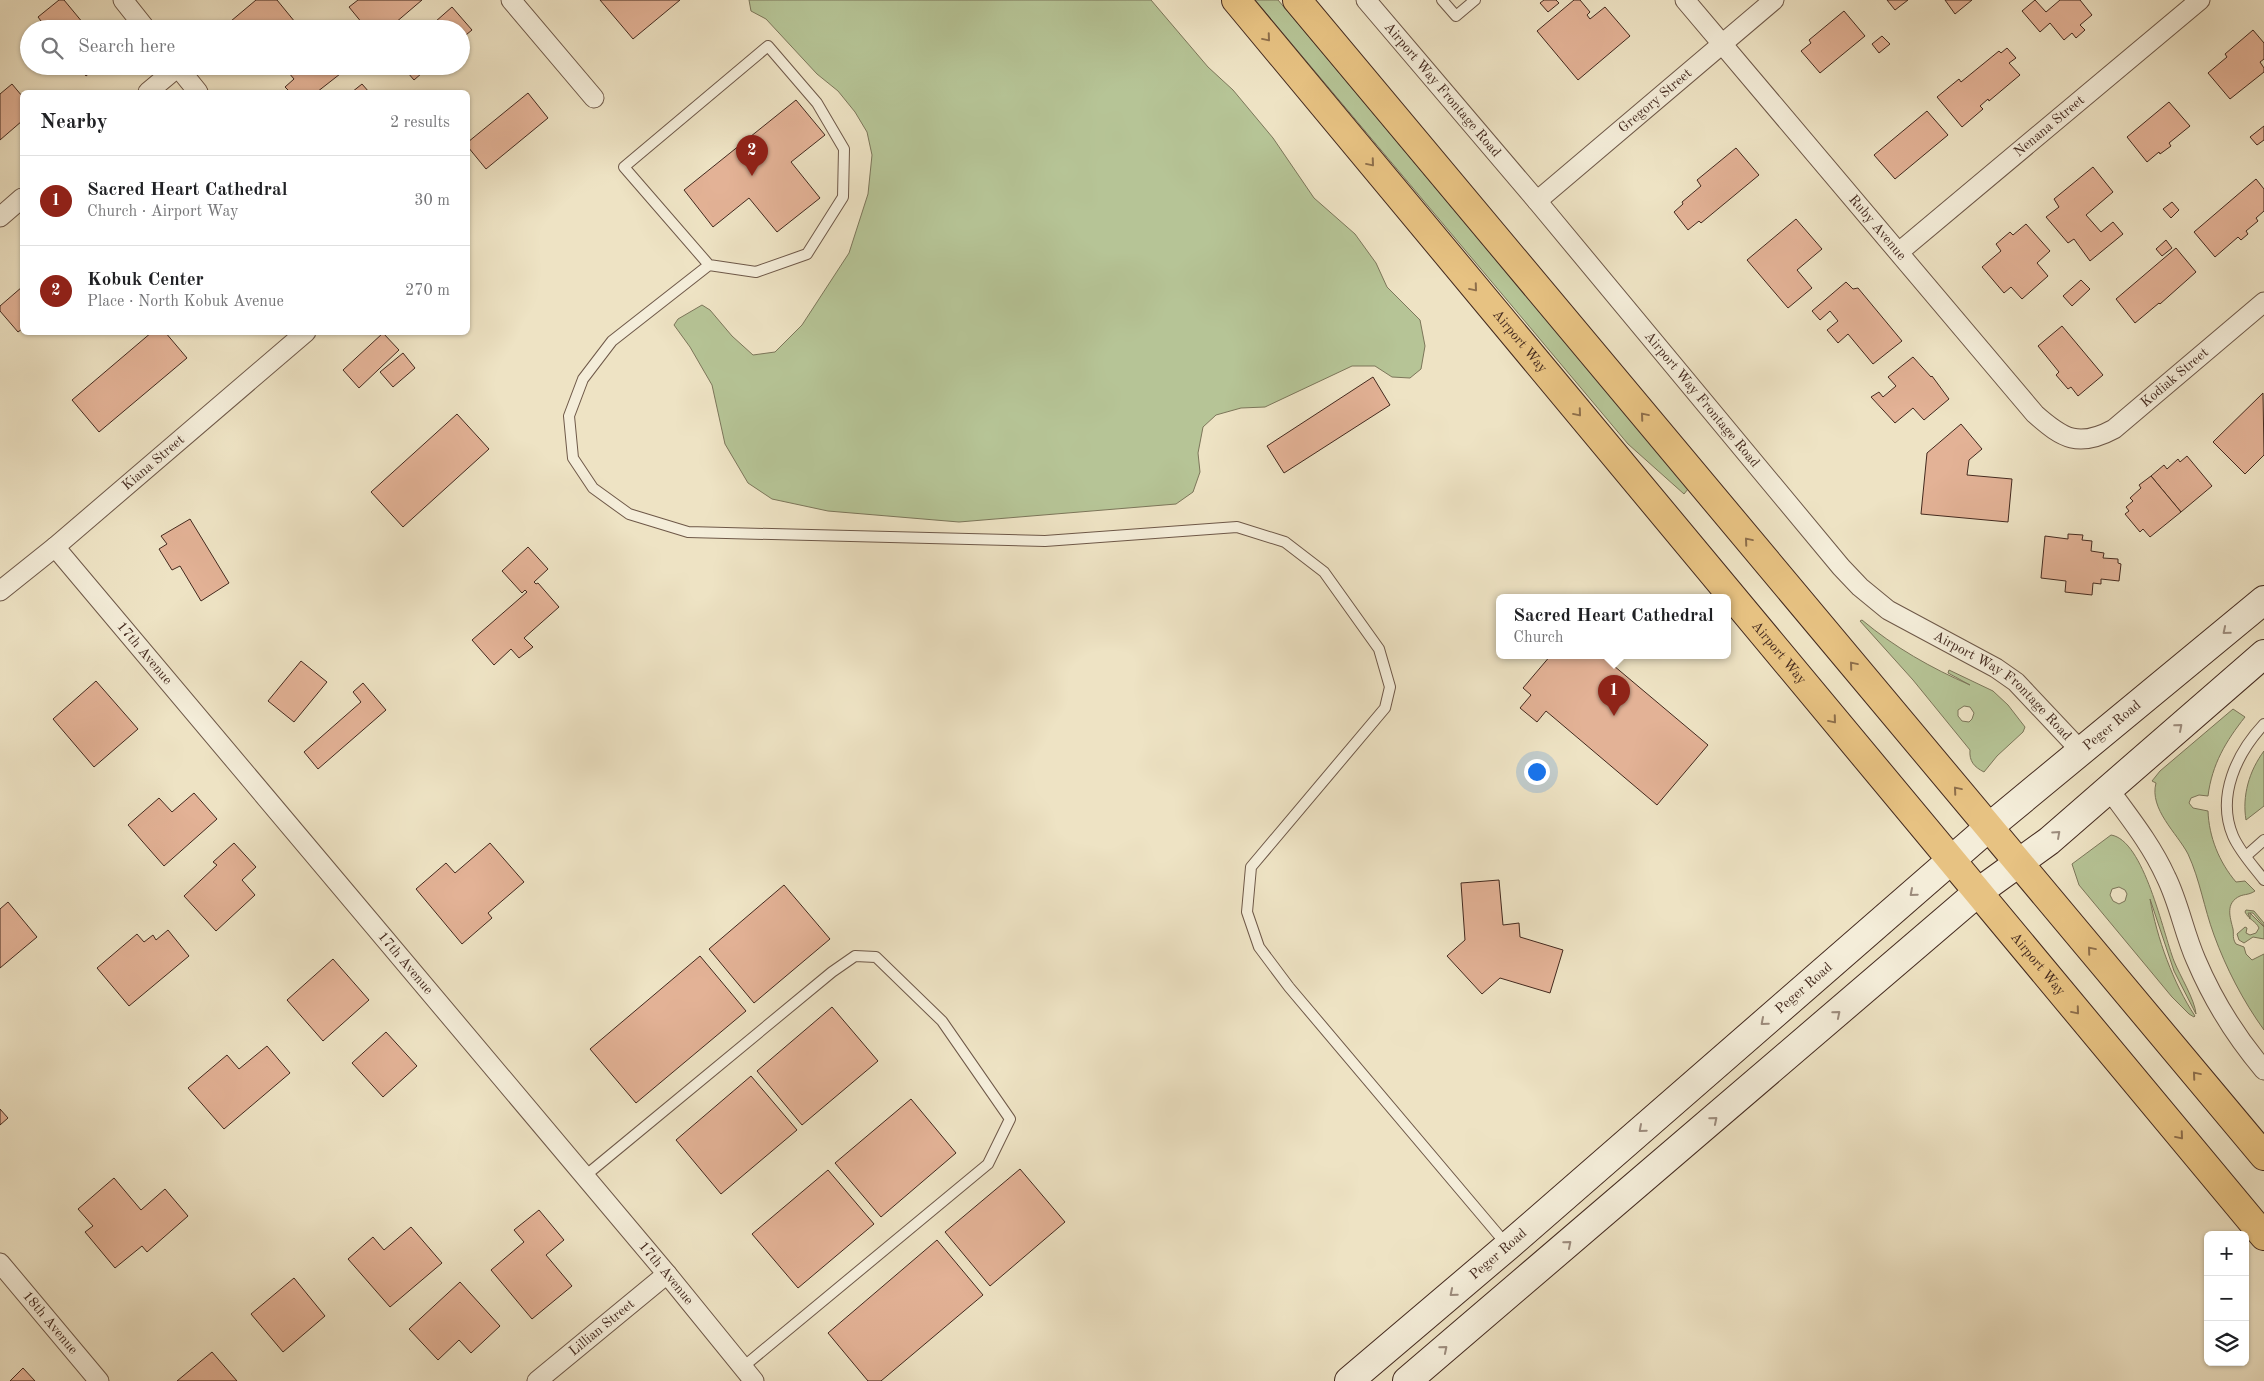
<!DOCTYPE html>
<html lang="en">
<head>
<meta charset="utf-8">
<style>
  :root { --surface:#fff; --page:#f6f6f6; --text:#202124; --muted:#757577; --line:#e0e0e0; --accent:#8f2418 }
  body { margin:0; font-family:"Old Standard TT",serif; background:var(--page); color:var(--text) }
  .controls { position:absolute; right:15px; bottom:15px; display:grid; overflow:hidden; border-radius:8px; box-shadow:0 1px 4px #0004 }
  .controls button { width:45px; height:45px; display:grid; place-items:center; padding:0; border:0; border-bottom:1px solid var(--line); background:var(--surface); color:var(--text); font:25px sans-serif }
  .you { position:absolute; left:1536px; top:771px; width:18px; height:18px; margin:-12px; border:4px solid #fff; border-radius:50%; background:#1a73e8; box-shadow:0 0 0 8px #1a73e833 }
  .badge { display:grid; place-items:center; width:32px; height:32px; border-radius:50%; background:var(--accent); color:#fff; font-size:16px; font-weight:700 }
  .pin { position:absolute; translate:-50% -41px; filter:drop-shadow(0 1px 2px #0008) }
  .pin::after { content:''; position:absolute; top:26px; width:18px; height:15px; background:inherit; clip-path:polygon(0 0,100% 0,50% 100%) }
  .popup { position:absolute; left:1496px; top:594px; width:235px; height:65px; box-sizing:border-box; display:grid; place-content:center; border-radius:8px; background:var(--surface); filter:drop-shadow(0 1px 4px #0005); font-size:16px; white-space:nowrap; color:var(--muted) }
  .popup b { font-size:19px; color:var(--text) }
  .popup::after { content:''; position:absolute; left:50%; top:100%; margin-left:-10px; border:10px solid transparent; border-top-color:var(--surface) }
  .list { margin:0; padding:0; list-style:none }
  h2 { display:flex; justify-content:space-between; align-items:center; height:65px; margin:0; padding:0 20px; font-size:21px }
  h2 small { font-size:16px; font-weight:400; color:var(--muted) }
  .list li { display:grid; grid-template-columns:32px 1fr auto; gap:15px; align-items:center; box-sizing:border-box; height:90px; padding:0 20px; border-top:1px solid var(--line) }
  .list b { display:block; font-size:19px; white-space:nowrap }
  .list p { margin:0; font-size:16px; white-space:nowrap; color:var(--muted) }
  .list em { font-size:16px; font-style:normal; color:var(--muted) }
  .icon { flex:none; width:28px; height:28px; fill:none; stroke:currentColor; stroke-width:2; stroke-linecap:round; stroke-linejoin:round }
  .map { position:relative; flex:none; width:2264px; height:1381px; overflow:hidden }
  .search { position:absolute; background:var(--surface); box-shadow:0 1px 4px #0004; left:20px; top:20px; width:450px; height:55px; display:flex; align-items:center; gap:12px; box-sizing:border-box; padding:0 18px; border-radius:28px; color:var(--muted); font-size:19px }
  .panel { position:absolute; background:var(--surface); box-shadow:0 1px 4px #0004; left:20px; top:90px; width:450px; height:245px; border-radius:8px }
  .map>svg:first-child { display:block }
  .green { fill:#b6c496; stroke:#7c765a; fill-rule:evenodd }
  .building { fill:#e3b296; stroke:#43291e }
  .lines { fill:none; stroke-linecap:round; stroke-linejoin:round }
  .service-casing { stroke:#6e5848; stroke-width:12 }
  .minor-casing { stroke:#6e5848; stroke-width:21 }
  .secondary-casing { stroke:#43291e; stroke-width:30 }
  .primary-casing { stroke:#43291e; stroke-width:30 }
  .service { stroke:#f4edd9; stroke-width:10 }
  .minor { stroke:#f4edd9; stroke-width:19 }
  .secondary { stroke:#f4edd9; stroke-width:28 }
  .primary { stroke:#e7c282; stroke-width:28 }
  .oneway { stroke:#8d6e4b }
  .oneway2 { stroke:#9c8b7c }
  .labels { text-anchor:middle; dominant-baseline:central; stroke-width:5; stroke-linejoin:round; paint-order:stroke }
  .street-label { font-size:14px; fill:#43291e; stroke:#f4edd9 }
</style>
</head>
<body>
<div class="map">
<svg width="2264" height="1381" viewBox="0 0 2264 1381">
  <rect width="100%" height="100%" fill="#eee3c4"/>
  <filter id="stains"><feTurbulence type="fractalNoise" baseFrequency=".004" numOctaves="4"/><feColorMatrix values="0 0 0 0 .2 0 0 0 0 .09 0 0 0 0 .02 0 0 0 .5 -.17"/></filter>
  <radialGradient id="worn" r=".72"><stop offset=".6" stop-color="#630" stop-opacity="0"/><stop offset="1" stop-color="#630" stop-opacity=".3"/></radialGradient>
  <g class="green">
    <path d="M749 0H1151L1208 67 1233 90 1273 138 1314 198 1355 234 1376 263 1387 287 1420 320 1425 346 1421 369 1410 378 1392 377 1375 366H1352L1265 407 1241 408 1216 415 1203 427 1198 453 1200 472 1193 492 1176 504 959 522 828 511 772 499 748 483 725 444 712 385 690 347 674 325 678 319 702 305 710 310 732 336 753 355 775 352 802 325 849 253 868 194 872 155 867 132 855 112 838 91 817 74 766 19 751 11Z"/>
    <path d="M1255 0H1278L1688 489 1684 494 1628 444Z"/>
    <path d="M1862 620C1894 647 1931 668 1970 685L1948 673 1949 670 1993 691 2008 705 2025 727 2023 732 1997 756 1984 772C1974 767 1969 761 1970 750L1913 680 1860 621ZM1964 706 1970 707 1974 713 1972 719 1969 722 1962 721 1958 716V710Z"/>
    <path d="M2233 709 2245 717C2226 741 2212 764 2208 796L2199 795 2191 798 2189 803 2193 808 2208 811C2209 837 2219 862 2236 882L2245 881 2255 891C2249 895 2245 894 2240 896 2225 903 2230 917 2233 929 2234 935 2232 938 2236 944L2244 947 2246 954 2252 960 2264 954V1030C2243 1001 2226 968 2214 935 2204 908 2200 880 2188 854 2177 833 2149 809 2156 783L2152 781 2160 771Z"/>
    <path d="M2264 751V806L2246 820C2242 796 2249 771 2264 751Z"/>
    <path d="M2111 835C2144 840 2163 933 2174 961 2180 976 2195 1000 2196 1014L2174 971 2150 899C2157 938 2173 983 2195 1016L2194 1017 2189 1014 2172 997 2079 885 2072 864ZM2119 887 2125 890 2127 894 2125 901 2119 904 2113 901 2110 895 2112 889Z"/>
    <path d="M2246 910 2254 911 2264 923V926L2253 913H2248L2250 919V913L2264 927V939L2253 937 2244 943 2239 940 2237 934 2245 927 2247 928 2246 933 2250 935 2256 933 2259 928C2256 921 2249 920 2245 912Z"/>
  </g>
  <g class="building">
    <path d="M59 0H64L88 29H47L38 17Z"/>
    <path d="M256 0H277L295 22 287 29H237L231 21Z"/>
    <path d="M358 0H422L388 29H367L349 7Z"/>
    <path d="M600 0H680L633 39Z"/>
    <path d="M1544 0H1556L1559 3 1548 12 1540 3Z"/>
    <path d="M1574 0H1580L1590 12 1587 15 1590 19 1605 7 1630 36 1578 80 1537 31Z"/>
    <path d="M1887 0H1908L1895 10Z"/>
    <path d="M1945 0H1972L1955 14Z"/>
    <path d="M2035 0 2046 12 2060 0H2080L2092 15 2080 25 2085 30 2076 38 2072 33 2064 40 2050 23 2040 32 2022 11Z"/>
    <path d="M452 7 472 30 461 39V29H427Z"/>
    <path d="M1844 11 1865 36 1820 73 1801 51 1811 43 1809 40Z"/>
    <path d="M2253 30 2264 43V59L2260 62 2264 68V72L2230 99 2208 73 2227 57 2225 54Z"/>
    <path d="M1882 36 1890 44 1879 53 1872 44Z"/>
    <path d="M2007 48 2016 58 2009 63 2020 75 1989 101 1988 99 1980 106 1983 109 1962 127 1937 97 1959 79 1961 82 1999 51 2001 53Z"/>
    <path d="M78 66H98L86 76Z"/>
    <path d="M283 66H335L340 74 317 92H290L285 87 294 79Z"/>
    <path d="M402 66H430L414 80Z"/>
    <path d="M12 84 22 96V121L0 140V94Z"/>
    <path d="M362 84 369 92H352Z"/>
    <path d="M528 93 548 118 486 169 468 147V142Z"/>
    <path d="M796 100 825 135 791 162 820 198 777 232 749 198 713 227 684 190Z"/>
    <path d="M2169 102 2190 126 2169 143 2171 146 2160 154 2159 152 2147 162 2127 137Z"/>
    <path d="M1927 111 1948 135 1895 179 1874 155Z"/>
    <path d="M2264 126V140L2257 145 2250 137Z"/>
    <path d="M1736 148 1759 175 1701 223 1699 221 1688 230 1674 212 1683 204 1682 202 1701 186 1697 180Z"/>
    <path d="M2093 167 2113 192 2086 215 2101 232 2113 222 2123 234 2090 261 2074 239 2068 243 2046 217 2059 207 2054 199Z"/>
    <path d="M2256 179 2264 189V211L2256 218 2258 221 2246 231 2248 234 2241 240 2238 237 2215 257 2194 232Z"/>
    <path d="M2172 202 2179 210 2171 218 2163 209Z"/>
    <path d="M1796 219 1822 249 1797 270 1812 288 1788 308 1747 260Z"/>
    <path d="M2026 224 2050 251 2037 263 2048 276 2022 299 2011 287 2004 293 1982 267 2001 251 1996 244 2010 232 2013 235Z"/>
    <path d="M2166 240 2172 248 2162 256 2156 249Z"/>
    <path d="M2176 248 2196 272 2160 304 2159 303 2135 323 2116 299Z"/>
    <path d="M2081 280 2090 289 2072 306 2063 296Z"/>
    <path d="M1846 282 1853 289 1858 288 1902 341 1873 364 1848 334 1838 343 1827 330 1838 321 1830 311 1820 320 1812 311Z"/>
    <path d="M22 287V329L18 332 0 311V306Z"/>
    <path d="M2062 326 2103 375 2078 396 2071 387 2068 389 2056 375 2059 372 2038 346Z"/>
    <path d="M152 332H165L187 358 99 432 72 400Z"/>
    <path d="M383 333 399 350 359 388 343 370Z"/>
    <path d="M403 353 415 368 393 387 380 372Z"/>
    <path d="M1913 357 1931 377 1932 376 1949 399 1924 420 1913 408 1895 423 1871 397 1879 392 1883 397 1896 386 1888 377Z"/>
    <path d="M1373 377 1390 405 1284 473 1267 446Z"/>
    <path d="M2263 393 2264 455 2245 474 2213 442Z"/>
    <path d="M457 414 489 449 403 527 371 492Z"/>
    <path d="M1961 424 1982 449 1969 460 1967 475 2012 479 2008 522 1921 514 1927 453Z"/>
    <path d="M2187 456 2212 486 2181 512 2151 476 2164 465 2167 469 2178 459 2180 462Z"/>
    <path d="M2151 476 2181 512 2150 537 2143 529 2140 532 2125 514 2129 511 2126 507 2133 501 2130 498 2141 488 2139 485Z"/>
    <path d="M190 519 229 583 201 601 180 566 172 570 159 549 167 544 161 536Z"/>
    <path d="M2068 534 2083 535 2082 540 2092 541 2091 551 2104 553 2103 558 2118 559V563L2121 564 2119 581 2101 579V584L2093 583 2092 595 2065 592 2066 581 2041 578 2045 536 2068 539Z"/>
    <path d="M528 547 548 569 534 582 536 584 538 583 559 607 524 638 533 647 519 658 511 649 494 665 472 640 527 592 525 590 522 593 502 571Z"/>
    <path d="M1551 655H1601L1708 745 1657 805 1546 711 1537 722 1520 708 1531 695 1523 688Z"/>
    <path d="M301 661 327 682 294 722 268 701Z"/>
    <path d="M96 681 138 729 94 767 53 719Z"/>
    <path d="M363 683 386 710 318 769 304 752 361 702 353 692Z"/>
    <path d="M194 793 217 819 164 866 128 825 159 798 172 812Z"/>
    <path d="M234 843 256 867 242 880 255 895 216 931 184 896 217 865 213 862Z"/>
    <path d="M490 843 524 882 488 913 492 918 462 944 416 889 446 863 455 873Z"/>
    <path d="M1499 880 1503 925 1519 923 1520 937 1563 950 1550 993 1500 978 1482 994 1447 956 1465 940 1461 883Z"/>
    <path d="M784 885 830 939 754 1003 709 949Z"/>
    <path d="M8 902 37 937 0 968V909Z"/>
    <path d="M168 930 189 956 129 1006 97 968 137 934 144 942 153 935 156 940Z"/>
    <path d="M700 956 746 1011 636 1103 590 1049Z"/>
    <path d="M333 959 369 1000 323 1041 287 1000Z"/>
    <path d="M832 1007 878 1061 802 1125 757 1071Z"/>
    <path d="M386 1032 417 1066 383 1097 352 1063Z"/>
    <path d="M267 1046 290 1073 224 1129 188 1088 227 1055 239 1069Z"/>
    <path d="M751 1076 797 1130 721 1194 676 1140Z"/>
    <path d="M911 1099 956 1153 881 1217 835 1163Z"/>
    <path d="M0 1109 8 1118 0 1125Z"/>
    <path d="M1020 1169 1065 1222 990 1286 945 1232Z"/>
    <path d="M828 1170 874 1224 798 1288 752 1234Z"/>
    <path d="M114 1178 141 1210 165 1189 188 1216 147 1252 142 1246 115 1268 85 1232 93 1226 78 1209Z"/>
    <path d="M539 1210 564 1240 546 1255 572 1286 532 1319 491 1270 524 1242 514 1230Z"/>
    <path d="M411 1227 442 1263 390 1307 348 1259 373 1237 384 1250Z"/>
    <path d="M937 1240 983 1295 881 1381H868L828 1333Z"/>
    <path d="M294 1278 325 1316 283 1352 251 1314Z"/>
    <path d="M460 1282 500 1326 471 1353 459 1340 438 1360 409 1329Z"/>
    <path d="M212 1352 237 1381H177Z"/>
    <path d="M23 1368 35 1381H10Z"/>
  </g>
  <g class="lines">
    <g class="service-casing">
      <g id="service">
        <path d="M1442 0 1456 16 1475 0"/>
        <path d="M709 265 624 167 768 46 817 103 844 149 843 197 807 254 756 272 709 265 612 341 583 379 569 416 573 458 593 488 629 514 688 532 1045 541 1237 527 1285 542 1324 572 1379 649 1390 687 1385 708 1251 867 1247 912 1259 947 1289 987 1507 1245"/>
        <path d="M2264 724C2237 753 2216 796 2233 836 2240 852 2254 867 2264 880"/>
        <path d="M2246 856 2264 840"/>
        <path d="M585 1176 832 972 855 956 876 957 942 1021 1010 1119 988 1164 743 1367"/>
      </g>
    </g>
    <g class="minor-casing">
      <g id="minor">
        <path d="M123 0 146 29"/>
        <path d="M511 0 594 98"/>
        <path id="s1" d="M1366 0 1537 201 1841 567 1860 587 1888 610 1996 668 2016 682 2081 751"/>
        <path id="s2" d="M1685 0 2035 414C2063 439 2079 448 2114 429L2264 302"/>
        <path d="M177 66 198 92"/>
        <path d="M148 92 178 67"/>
        <path id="s3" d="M1537 201 1774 0"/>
        <path d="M0 217 22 198"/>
        <path id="s4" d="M1899 252 2200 0"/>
        <path id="s5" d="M55 547 667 1274 754 1381"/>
        <path id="s6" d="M0 591 55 547 306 332"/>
        <path d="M2108 788C2129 817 2151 844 2166 877 2179 903 2184 933 2196 960 2213 1000 2236 1037 2264 1070"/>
        <path id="s7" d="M0 1263 99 1381"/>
        <path id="s8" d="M537 1381 667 1274"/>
      </g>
    </g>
    <g class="secondary-casing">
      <g id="secondary">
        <path id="s9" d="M1349 1381 1508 1246 1988 828 2264 600"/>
        <path d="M1407 1381 1977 893 2049 841 2264 654"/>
      </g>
    </g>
    <g class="primary-casing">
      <g id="primary">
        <path id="s10" d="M1236 0 2264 1236"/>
        <path d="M1297 0 2264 1156"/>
      </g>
    </g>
    <use href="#service" class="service"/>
    <use href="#minor" class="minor"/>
    <use href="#secondary" class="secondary"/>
    <use href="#primary" class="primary"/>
  </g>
  <defs><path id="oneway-chevron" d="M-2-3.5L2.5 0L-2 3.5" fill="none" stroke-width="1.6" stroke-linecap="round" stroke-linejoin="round" transform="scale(1.25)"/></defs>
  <g class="oneway">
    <use href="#oneway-chevron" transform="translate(1267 38) rotate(50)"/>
    <use href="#oneway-chevron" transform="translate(1371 163) rotate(50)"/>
    <use href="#oneway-chevron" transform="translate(1474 288) rotate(50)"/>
    <use href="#oneway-chevron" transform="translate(1578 413) rotate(50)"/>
    <use href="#oneway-chevron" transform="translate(1644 416) rotate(-130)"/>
    <use href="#oneway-chevron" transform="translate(1748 541) rotate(-130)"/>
    <use href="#oneway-chevron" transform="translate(1853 665) rotate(-130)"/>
    <use href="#oneway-chevron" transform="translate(1833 720) rotate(50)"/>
    <use href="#oneway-chevron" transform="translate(1957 790) rotate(-130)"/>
    <use href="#oneway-chevron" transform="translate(2091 950) rotate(-130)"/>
    <use href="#oneway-chevron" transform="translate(2076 1011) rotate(50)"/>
    <use href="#oneway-chevron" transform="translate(2196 1075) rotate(-130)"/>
    <use href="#oneway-chevron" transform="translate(2180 1136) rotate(50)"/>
  </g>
  <g class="oneway2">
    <use href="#oneway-chevron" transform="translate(2226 631) rotate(140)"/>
    <use href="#oneway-chevron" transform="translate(2179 727) rotate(-41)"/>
    <use href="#oneway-chevron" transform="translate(2057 834) rotate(-42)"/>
    <use href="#oneway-chevron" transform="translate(1913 893) rotate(139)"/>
    <use href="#oneway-chevron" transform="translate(1837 1014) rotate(-40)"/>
    <use href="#oneway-chevron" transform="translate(1764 1022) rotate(139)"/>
    <use href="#oneway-chevron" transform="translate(1714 1120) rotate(-40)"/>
    <use href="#oneway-chevron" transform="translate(1642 1129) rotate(139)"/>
    <use href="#oneway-chevron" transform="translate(1568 1244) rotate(-40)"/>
    <use href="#oneway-chevron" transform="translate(1453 1293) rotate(140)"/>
    <use href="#oneway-chevron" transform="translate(1444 1349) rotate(-40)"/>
  </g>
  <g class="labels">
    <g class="street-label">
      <text stroke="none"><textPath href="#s1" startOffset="118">Airport Way Frontage Road</textPath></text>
      <text stroke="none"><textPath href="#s3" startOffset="155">Gregory Street</textPath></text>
      <text stroke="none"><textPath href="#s4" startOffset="196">Nenana Street</textPath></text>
      <text stroke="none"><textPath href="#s2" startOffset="298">Ruby Avenue</textPath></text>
      <text stroke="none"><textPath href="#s10" startOffset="444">Airport Way</textPath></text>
      <text stroke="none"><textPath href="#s2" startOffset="710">Kodiak Street</textPath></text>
      <text stroke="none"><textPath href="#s1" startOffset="522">Airport Way Frontage Road</textPath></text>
      <text stroke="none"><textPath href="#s6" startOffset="200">Kiana Street</textPath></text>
      <text stroke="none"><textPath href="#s10" startOffset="849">Airport Way</textPath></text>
      <text stroke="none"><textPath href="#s5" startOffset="139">17th Avenue</textPath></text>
      <text stroke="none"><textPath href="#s1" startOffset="942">Airport Way Frontage Road</textPath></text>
      <text stroke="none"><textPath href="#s9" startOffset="1006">Peger Road</textPath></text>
      <text stroke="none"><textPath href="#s5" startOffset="544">17th Avenue</textPath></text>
      <text stroke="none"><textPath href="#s10" startOffset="1254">Airport Way</textPath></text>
      <text stroke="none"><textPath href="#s9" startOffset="601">Peger Road</textPath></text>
      <text stroke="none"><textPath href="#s9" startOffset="196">Peger Road</textPath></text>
      <text stroke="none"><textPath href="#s5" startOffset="949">17th Avenue</textPath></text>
      <text stroke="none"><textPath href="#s7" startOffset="78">18th Avenue</textPath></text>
      <text stroke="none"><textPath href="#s8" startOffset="84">Lillian Street</textPath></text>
    </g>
  </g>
  <rect width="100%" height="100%" filter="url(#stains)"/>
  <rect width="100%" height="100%" fill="url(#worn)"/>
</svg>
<div class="controls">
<button>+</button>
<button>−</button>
<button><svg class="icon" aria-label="layers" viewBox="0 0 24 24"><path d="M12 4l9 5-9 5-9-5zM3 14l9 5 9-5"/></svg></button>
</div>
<div class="you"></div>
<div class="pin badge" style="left:1614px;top:716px">1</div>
<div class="popup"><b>Sacred Heart Cathedral</b>Church</div>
<div class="pin badge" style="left:752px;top:176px">2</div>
<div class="search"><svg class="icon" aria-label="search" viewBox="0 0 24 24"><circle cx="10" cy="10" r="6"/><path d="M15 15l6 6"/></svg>Search here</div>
<section class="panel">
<h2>Nearby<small>2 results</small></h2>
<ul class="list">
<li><span class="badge">1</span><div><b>Sacred Heart Cathedral</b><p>Church · Airport Way</p></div><em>30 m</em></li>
<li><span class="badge">2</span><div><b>Kobuk Center</b><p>Place · North Kobuk Avenue</p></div><em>270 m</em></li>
</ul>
</section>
</div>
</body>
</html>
